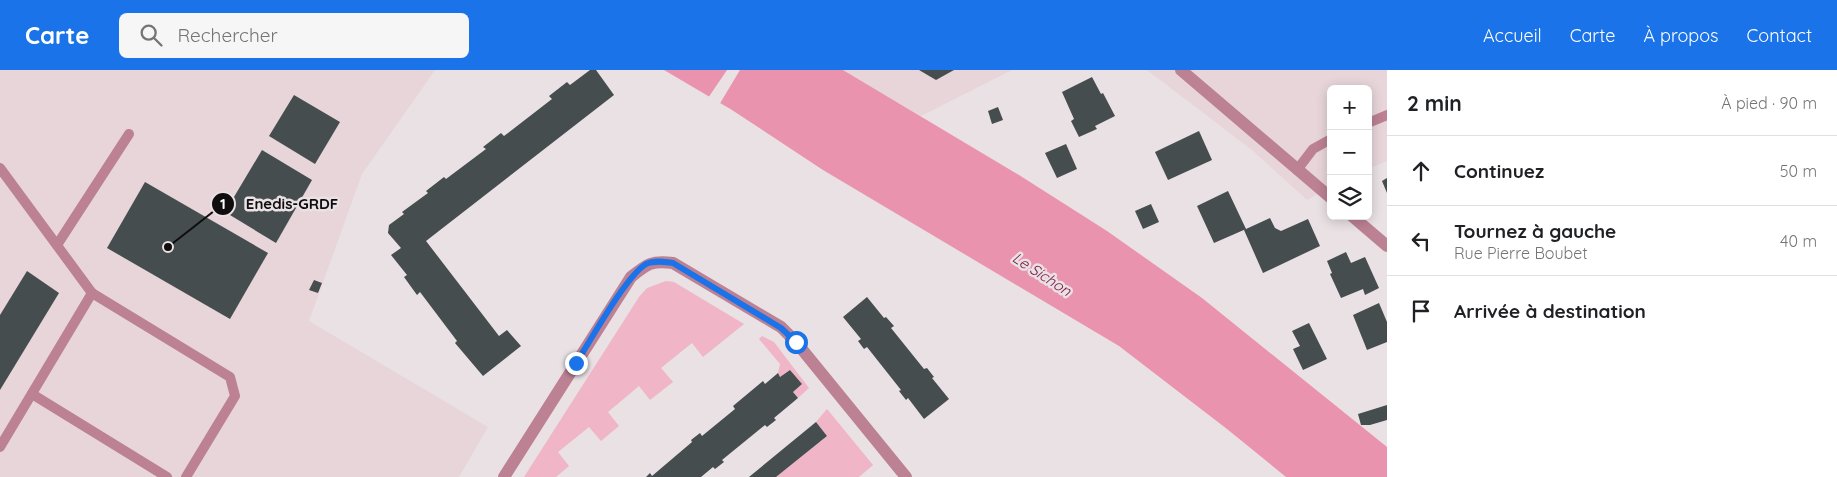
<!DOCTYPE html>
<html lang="fr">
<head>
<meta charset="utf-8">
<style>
  :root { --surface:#fff; --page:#f6f6f6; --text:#202124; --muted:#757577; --line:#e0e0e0; --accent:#1a73e8 }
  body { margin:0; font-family:Quicksand,sans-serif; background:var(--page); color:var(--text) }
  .controls { position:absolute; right:15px; top:15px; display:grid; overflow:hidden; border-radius:8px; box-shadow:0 2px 12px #0003 }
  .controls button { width:45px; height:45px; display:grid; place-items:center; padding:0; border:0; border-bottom:1px solid var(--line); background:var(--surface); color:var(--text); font:25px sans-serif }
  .stop { position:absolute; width:15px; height:15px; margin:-11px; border:4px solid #1a73e8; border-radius:50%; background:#fff }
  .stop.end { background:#1a73e8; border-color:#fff; box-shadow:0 1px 5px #0008 }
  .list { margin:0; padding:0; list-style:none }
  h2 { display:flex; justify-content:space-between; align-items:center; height:65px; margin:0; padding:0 20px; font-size:21px }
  h2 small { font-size:16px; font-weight:400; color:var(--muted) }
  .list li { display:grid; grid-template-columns:32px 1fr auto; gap:15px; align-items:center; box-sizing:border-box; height:70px; padding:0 20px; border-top:1px solid var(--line) }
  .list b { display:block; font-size:19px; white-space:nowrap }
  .list p { margin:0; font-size:16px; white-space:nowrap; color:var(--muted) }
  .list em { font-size:16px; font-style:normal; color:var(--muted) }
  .icon { flex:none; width:28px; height:28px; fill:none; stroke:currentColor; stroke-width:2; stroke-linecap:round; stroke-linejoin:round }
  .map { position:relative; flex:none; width:1387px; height:407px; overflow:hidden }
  header { display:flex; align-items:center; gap:30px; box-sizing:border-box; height:70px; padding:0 25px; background:var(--accent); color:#fff }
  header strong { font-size:24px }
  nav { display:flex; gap:28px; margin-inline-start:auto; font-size:18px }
  .search { width:350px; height:45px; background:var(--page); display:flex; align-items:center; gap:12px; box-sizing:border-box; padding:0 18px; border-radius:8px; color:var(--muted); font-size:19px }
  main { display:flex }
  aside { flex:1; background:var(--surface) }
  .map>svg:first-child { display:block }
  .built { fill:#e7d5da }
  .green { fill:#f0b5c6 }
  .water { fill:#ea93ae }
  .pier { fill:#e9e1e3 }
  .building { fill:#454d4e }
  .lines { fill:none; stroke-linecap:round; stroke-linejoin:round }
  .service { stroke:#bc8193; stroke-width:10 }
  .minor { stroke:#bc8193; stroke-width:12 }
  .route { stroke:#1a73e8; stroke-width:6 }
  .labels { text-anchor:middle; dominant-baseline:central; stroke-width:5; stroke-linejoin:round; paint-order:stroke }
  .water-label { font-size:15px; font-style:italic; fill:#7b1643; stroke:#e9e1e3 }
  .leader { fill:none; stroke:#0f0d0d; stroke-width:2 }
  .callout-dot { fill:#0f0d0d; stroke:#e9e1e3; stroke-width:2 }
  .mark-label { font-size:15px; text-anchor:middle; font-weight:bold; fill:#fff }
  .callout-label { font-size:15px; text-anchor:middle; font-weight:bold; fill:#0f0d0d; stroke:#e9e1e3; stroke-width:5; stroke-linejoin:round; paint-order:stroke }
</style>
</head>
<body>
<header>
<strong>Carte</strong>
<div class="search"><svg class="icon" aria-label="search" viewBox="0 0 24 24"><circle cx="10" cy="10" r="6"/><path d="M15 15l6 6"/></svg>Rechercher</div>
<nav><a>Accueil</a><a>Carte</a><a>À propos</a><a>Contact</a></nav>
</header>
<main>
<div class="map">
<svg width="1387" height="407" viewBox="0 0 1387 407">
  <rect width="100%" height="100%" fill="#e9e1e3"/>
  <g class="built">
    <path d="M0 0H435L362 104 309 251 488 357 459 407H0Z"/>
    <path d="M843 0H1012L921 46Z"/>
    <path d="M1147 0H1387V91L1368 99V19H1331V117L1307 130 1252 80Z"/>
  </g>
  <g class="green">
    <path d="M666 211 674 212 744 254 703 287 692 273 661 298 673 312 650 330 639 316 608 342 619 356 601 371 589 357 558 382 569 396 556 407H524L639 227 647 218Z"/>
    <path d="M762 266 774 272 809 318 798 328 793 322 802 314 790 300 780 307 778 303 780 294 759 269Z"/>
    <path d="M827 339 873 395 859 407H776L827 366 816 352Z"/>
  </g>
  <path class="water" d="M664 0H843L1019 105 1107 161 1202 228 1387 377V407H1286L1227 359 1119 276 823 100 732 40Z"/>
  <path class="pier" d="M727 0H740L719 35 708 28Z"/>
  <g class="building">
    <path d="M590 0H596L614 25 426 171 499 266 507 260 521 276 483 306 455 273 457 271 420 222 417 225 404 207 407 205 391 185 401 178 388 163 389 155 404 144 402 142 428 123 426 121 444 107 446 109 486 79 483 77 501 63 504 66 552 29 549 26 567 12 570 15Z"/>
    <path d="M919 0H954L936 10Z"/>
    <path d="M1092 7 1101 24 1103 23 1115 46 1095 56 1097 59 1079 67 1071 51 1074 49 1062 22Z"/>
    <path d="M294 25 340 52 315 94 269 66Z"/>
    <path d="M998 37 1003 50 992 54 988 41Z"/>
    <path d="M1199 61 1212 90 1168 110 1155 82Z"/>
    <path d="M1066 74 1077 99 1057 108 1045 83Z"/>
    <path d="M262 80 312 110 276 173 225 142Z"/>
    <path d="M1387 108V123L1382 111Z"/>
    <path d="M145 112 268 183 230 249 107 178Z"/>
    <path d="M1228 121 1246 159 1270 148 1275 158 1281 161 1308 149 1320 176 1263 203 1244 160 1246 159 1214 173 1197 136Z"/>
    <path d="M1151 134 1159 152 1143 159 1135 141Z"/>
    <path d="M1346 182 1351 193 1365 187 1379 218 1365 225 1363 219 1341 228 1330 204 1332 203 1327 191Z"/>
    <path d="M27 201 59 223 0 320V245Z"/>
    <path d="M314 210 322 213 318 223 309 220Z"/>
    <path d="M867 227 884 248 886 247 894 256 891 258 924 299 927 298 934 307 932 308 949 329 924 349 908 328 906 330 899 321 901 320 867 277 864 279 858 271 861 269 843 247Z"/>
    <path d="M1379 233 1387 252V272L1367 280 1353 245Z"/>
    <path d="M1309 253 1327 289 1303 300 1293 279 1300 276 1292 261Z"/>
    <path d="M790 300 802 314 793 322 798 328 774 348 776 350 767 357 765 355 722 390 724 392 715 399 713 397 701 407H646L650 403 652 406 692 372 691 370 700 363 702 366 735 339 733 336 763 311 765 314 778 303 780 307Z"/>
    <path d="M1387 335V350L1370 355H1361L1358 344Z"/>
    <path d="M816 352 827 366 776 407H749Z"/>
  </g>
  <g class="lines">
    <g class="service">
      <path d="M1368 53 1387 45"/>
      <path d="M0 98 92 223"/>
      <path d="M1297 100 1313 79 1331 69"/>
      <path d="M57 175 129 64"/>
      <path d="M32 324 167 407"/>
      <path d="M0 377 92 223 230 307 235 326 186 407"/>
    </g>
    <g class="minor">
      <path d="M1181 0 1331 128"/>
      <path d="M1352 146 1387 176"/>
      <path d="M504 407 631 207C647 194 652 190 673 193L781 257 796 272 906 407"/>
    </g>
  </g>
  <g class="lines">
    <path class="route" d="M576 293C591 270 626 206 646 194 655 190 664 192 673 193L781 258 796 272"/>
  </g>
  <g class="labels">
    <g class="water-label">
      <text transform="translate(1042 204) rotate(33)">Le Sichon</text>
    </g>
  </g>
  <path class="leader" d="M168 177L223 134"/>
  <g class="callout-dot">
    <circle cx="168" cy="177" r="5"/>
    <circle cx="223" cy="134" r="12"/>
  </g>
  <g class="mark-label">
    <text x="223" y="139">1</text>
  </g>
  <g class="callout-label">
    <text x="292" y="139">Enedis-GRDF</text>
  </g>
</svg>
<div class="controls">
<button>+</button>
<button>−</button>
<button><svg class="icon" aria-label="layers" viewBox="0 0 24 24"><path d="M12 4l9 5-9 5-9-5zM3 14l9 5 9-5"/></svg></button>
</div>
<div class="stop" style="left:796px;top:272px"></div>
<div class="stop end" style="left:576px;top:293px"></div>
</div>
<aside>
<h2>2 min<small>À pied · 90 m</small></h2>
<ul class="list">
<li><svg class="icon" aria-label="ahead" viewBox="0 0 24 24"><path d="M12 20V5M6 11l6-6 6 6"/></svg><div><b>Continuez</b></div><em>50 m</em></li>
<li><svg class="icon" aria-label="left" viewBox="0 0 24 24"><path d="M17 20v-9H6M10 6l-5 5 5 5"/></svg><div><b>Tournez à gauche</b><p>Rue Pierre Boubet</p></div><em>40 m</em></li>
<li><svg class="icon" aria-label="arrive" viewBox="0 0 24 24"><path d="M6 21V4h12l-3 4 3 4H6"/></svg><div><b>Arrivée à destination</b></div></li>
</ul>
</aside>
</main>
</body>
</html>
